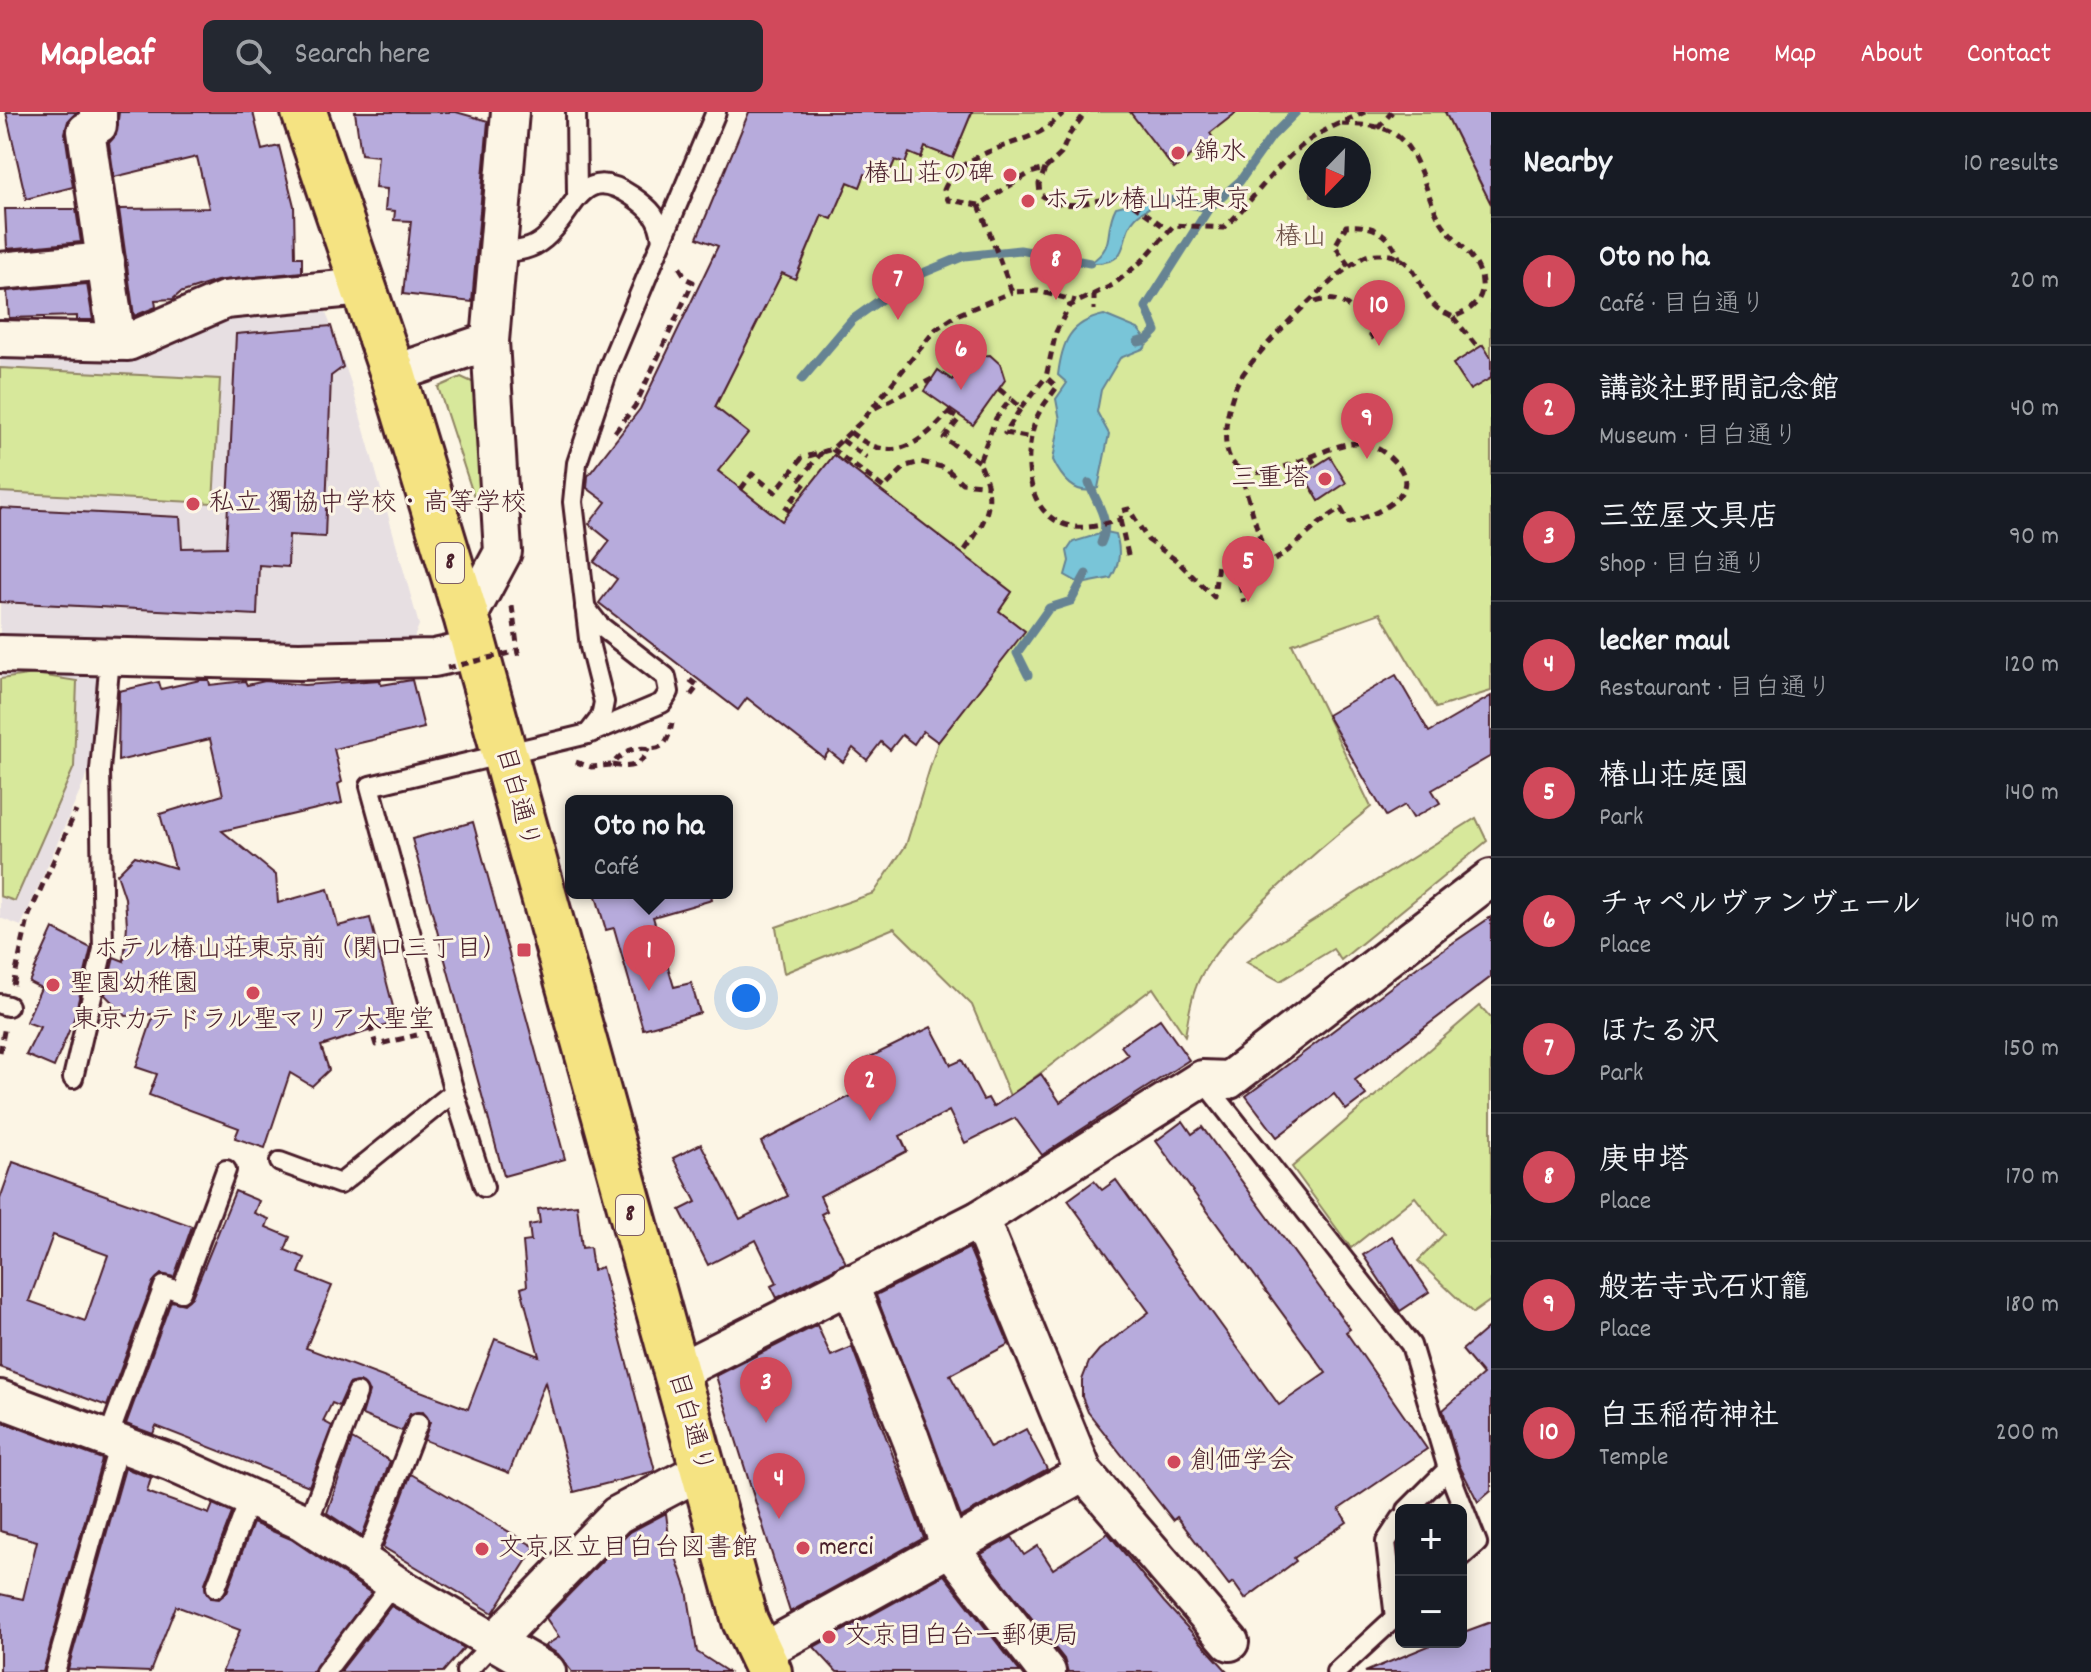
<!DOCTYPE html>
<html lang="en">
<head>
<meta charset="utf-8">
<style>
  :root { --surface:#171b24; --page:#242831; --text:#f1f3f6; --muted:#9ea1a6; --line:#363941; --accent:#d1495b }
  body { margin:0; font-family:Dekko,"Klee One",sans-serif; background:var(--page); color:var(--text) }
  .controls { position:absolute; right:24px; bottom:24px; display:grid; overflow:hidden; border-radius:12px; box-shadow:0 4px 20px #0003 }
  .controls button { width:72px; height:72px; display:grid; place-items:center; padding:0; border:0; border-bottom:2px solid var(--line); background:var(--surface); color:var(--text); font:40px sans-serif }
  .compass { position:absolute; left:1299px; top:24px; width:72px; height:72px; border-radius:50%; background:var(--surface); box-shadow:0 4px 20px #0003; rotate:203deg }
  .you { position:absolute; left:746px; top:886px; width:28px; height:28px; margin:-20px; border:6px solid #fff; border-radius:50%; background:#1a73e8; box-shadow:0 0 0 12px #1a73e833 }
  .badge { display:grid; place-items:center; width:52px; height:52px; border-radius:50%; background:var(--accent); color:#fff; font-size:26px; font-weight:700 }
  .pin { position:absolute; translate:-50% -66px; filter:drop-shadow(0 2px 4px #0008) }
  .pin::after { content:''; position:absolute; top:42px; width:28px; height:24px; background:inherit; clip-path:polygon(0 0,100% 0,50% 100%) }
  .popup { position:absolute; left:565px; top:683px; width:168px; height:104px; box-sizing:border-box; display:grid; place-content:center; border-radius:12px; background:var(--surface); filter:drop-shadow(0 2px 6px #0005); font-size:26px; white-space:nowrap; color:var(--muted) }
  .popup b { font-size:30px; color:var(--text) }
  .popup::after { content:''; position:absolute; left:50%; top:100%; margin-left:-16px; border:16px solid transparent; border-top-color:var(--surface) }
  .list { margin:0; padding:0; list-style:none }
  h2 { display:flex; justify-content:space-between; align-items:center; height:104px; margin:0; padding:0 32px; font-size:34px }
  h2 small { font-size:26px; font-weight:400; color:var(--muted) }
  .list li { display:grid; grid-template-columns:52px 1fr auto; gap:24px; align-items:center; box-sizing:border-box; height:128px; padding:0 32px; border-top:2px solid var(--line) }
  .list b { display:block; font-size:30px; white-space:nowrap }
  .list p { margin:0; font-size:26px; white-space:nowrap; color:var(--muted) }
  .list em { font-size:26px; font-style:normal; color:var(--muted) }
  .icon { flex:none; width:44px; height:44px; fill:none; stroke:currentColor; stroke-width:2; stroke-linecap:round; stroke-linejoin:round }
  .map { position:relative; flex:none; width:1491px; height:1560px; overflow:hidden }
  header { display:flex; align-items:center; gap:48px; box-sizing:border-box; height:112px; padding:0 40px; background:var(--accent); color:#fff }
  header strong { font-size:38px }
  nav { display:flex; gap:44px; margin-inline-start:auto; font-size:28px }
  .search { width:560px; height:72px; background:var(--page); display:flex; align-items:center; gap:20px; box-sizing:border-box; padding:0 28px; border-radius:12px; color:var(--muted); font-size:30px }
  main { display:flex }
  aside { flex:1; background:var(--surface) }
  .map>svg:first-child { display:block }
  .built { fill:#e7dfe2 }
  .green { fill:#d7e89b; stroke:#908463; stroke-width:2; fill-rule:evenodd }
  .water { fill:#79c5d8; stroke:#668393; stroke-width:2 }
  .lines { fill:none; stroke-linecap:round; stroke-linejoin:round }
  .stream { stroke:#668393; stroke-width:9 }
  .building { fill:#b7abdc; stroke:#4a1f2b; stroke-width:2; fill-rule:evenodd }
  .service-casing { stroke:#4a1f2b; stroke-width:24 }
  .minor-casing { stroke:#4a1f2b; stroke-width:42 }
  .primary-casing { stroke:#4a1f2b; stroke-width:50 }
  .path { stroke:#4a1f2b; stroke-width:5; stroke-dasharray:8 6; stroke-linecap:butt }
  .service { stroke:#fcf5e5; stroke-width:18 }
  .minor { stroke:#fcf5e5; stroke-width:36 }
  .primary { stroke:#f5e382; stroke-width:44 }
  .path-bridge { stroke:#4a1f2b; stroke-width:5; stroke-dasharray:8 6; stroke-linecap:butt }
  .poi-dot { fill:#d1495b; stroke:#fcf5e5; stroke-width:3 }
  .labels { text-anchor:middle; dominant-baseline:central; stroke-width:6; stroke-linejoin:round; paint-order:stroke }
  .shield { fill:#fcf5e5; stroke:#7f5f63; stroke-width:2 }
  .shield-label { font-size:24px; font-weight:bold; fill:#4a1f2b }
  .poi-label { font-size:26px; fill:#4a1f2b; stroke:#fcf5e5; text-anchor:start }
  .park-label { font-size:26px; fill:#6d5147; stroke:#fcf5e5 }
  .street-label { font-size:26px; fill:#4a1f2b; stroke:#fcf5e5 }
</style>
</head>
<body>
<header>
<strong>Mapleaf</strong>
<div class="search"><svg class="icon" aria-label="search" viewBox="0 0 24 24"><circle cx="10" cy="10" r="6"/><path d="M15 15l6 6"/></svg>Search here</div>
<nav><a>Home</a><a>Map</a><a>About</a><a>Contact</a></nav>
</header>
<main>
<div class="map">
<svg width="1491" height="1560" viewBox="0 0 1491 1560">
  <rect width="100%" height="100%" fill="#fcf5e5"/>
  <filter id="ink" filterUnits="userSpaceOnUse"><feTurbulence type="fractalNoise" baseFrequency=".0125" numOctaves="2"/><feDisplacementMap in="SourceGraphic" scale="16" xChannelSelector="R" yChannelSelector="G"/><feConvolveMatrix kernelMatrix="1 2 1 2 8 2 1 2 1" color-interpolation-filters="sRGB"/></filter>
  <g filter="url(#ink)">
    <g class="built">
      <path d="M325 197 351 271 419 513 412 531 0 533V242L130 250 220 203Z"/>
      <path d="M0 553 97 556 92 652 21 814 0 806Z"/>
    </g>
    <g class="green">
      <path d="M972 0H1445L1481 73 1491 68V579L1436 596 1380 501 1292 532 1371 695C1327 730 1214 824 1196 875 1190 890 1188 908 1185 924L1153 876 1010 984 972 893 894 816 784 861 776 815 874 781 906 733 938 630 1024 519 999 499 1012 480 834 343 782 409 718 359 748 321 715 295 782 161 796 166 822 103 832 107 848 70 860 75 865 62 875 66 880 56 890 60 895 48 905 52 909 41 921 46 925 35 953 46ZM1311 36H1359V84H1311Z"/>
      <path d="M0 256 220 267 213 391 0 380Z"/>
      <path d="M461 265 483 275 490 391 477 394 438 275Z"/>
      <path d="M34 562 77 569 74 655 15 789 0 784V567Z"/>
      <path d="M1476 706 1487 729 1341 848 1333 837 1280 869 1246 850Z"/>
      <path d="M1480 894 1491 906V1188L1473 1201 1418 1149 1444 1122 1415 1085 1351 1136 1292 1055Z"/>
    </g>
    <g class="water">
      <path d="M1152 86 1164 87C1155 93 1143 98 1136 105 1117 124 1135 153 1090 151 1117 134 1103 119 1116 95Z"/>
      <path d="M1104 203 1138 217 1147 228 1145 236 1120 246 1101 278 1097 300 1109 322 1098 376C1076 386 1061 365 1053 348L1060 308 1056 287 1067 271 1058 263C1062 230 1070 210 1104 203Z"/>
      <path d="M1106 420 1116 422C1121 439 1120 452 1111 466L1081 472 1065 463 1069 449 1067 439 1073 430Z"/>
    </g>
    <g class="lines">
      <g class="stream">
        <path d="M1164 87 1209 96"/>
        <path d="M1138 230 1147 228 1156 219 1146 195 1209 96 1240 69 1272 24 1296 0"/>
        <path d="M802 267 852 208 911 166 964 144 1020 138 1090 151"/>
        <path d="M1089 371C1096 392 1112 407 1101 431"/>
        <path d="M1028 563 1017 541 1049 496 1071 489 1086 462"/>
      </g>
    </g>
    <g class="building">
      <path d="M6 0H77L68 9 65 21 73 75 26 87Z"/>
      <path d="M119 0H253L262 38 279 34 294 94 295 145H302V160L217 169 180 181 173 187 155 188 156 195 134 204 119 97 209 96 197 45 114 65 109 31 116 23Z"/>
      <path d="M355 0H456L488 9 472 190 403 182 411 109 394 108 395 99 385 98 387 77 375 76 378 44 361 42Z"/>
      <path d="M749 0H972L953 46 925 35 921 46 909 41 905 52 895 48 890 60 880 56 875 66 865 62 860 75 848 70 832 107 822 103 795 167 782 161 715 295 748 321 718 359 782 409 834 343 1012 480 999 499 1025 519 938 630 923 619 914 632 902 623 890 638 881 630 867 648 853 636 843 650 829 639 824 646 747 586 738 598 599 491 617 467 594 450 610 429 589 412 606 390 587 376 588 364 640 297 718 134 697 126Z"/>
      <path d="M1130 0H1237L1210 21 1213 26 1174 57Z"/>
      <path d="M1445 0H1491V92Z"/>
      <path d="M5 97H76L81 130 7 137Z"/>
      <path d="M87 172 93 208H77V204L9 206 7 179Z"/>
      <path d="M331 214 343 255 331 264 325 425 289 423 288 455 259 453 257 503 0 490V396L180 405 182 436 226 435 236 222Z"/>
      <path d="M1483 233 1491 246V266L1470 278 1453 252Z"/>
      <path d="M990 243 1000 252 1005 268 973 313 924 279 938 258 952 268 971 245Z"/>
      <path d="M1330 345 1346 371 1319 389 1303 362Z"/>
      <path d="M1396 563 1429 620 1491 584V644L1432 678 1440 691 1413 706 1405 693 1386 704 1327 603Z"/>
      <path d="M200 568H209L210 573 245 569 247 573 265 569 304 573 380 568 381 573 412 568 424 616 334 637 342 670 338 672 342 691 222 719 276 763 278 791 328 777 338 814 370 806 397 910 321 934 329 958 312 974 290 961 265 1036 235 1026 239 1016 149 983 157 962 136 955 154 902 126 904 105 883 114 845 124 849 127 813 125 786 117 762 135 744 175 756 160 702 223 683 210 627 118 649 119 579 159 570 161 577Z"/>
      <path d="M473 710 565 1047 504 1064 412 727Z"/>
      <path d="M595 781H711L712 788 653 805 674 875 691 871 700 901 643 917 614 816 606 818Z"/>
      <path d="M1491 805V865L1355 968 1366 983 1346 998 1334 982 1277 1025 1246 984 1419 854Z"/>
      <path d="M53 817 91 836 74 907 54 955 26 943 40 915 26 910 41 876 29 870Z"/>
      <path d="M1160 907 1189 948 1042 1043 1015 1006 965 1031 949 999 900 1024 907 1039 820 1084 827 1099 821 1102 846 1151 777 1186 771 1174 777 1171 756 1128 708 1153 680 1098 696 1090 673 1046 701 1032 740 1107 788 1084 761 1030 876 971 864 948 931 915 951 953 962 948 983 988 988 986 993 995 1041 962 1060 990 1128 943 1121 934Z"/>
      <path d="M1183 1009 1192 1022 1202 1015 1350 1217 1346 1220 1427 1337 1339 1397 1347 1410 1294 1446 1296 1449 1245 1487 1233 1470 1229 1473 1177 1405 1173 1408 1088 1300 1082 1285V1268L1089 1250 1099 1238 1149 1200 1068 1088 1094 1069 1102 1078 1116 1068 1279 1293 1326 1261 1156 1029Z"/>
      <path d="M13 1050 192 1114 174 1165 161 1162 153 1170 107 1294 0 1255V1087ZM53 1123 108 1143 85 1209 29 1189Z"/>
      <path d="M235 1079 259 1089 254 1101 269 1107 266 1115 290 1125 285 1138 305 1146 299 1161 332 1174 306 1236 468 1297 495 1227 539 1244 521 1176 527 1174 523 1130 531 1129 529 1113 540 1111 538 1097 577 1093 582 1136 590 1135 593 1158 602 1155 655 1359 574 1380 545 1270 509 1361 424 1328 430 1310 423 1300 410 1302 402 1319 362 1303 369 1280 360 1270 349 1272 339 1294 332 1291 323 1309 332 1314 309 1374 156 1314 153 1322 126 1312 171 1189 184 1192 192 1185Z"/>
      <path d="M1392 1124 1429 1180 1400 1199 1363 1143Z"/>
      <path d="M969 1136 1009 1232 950 1263 990 1336 1026 1317 1047 1357 961 1405 876 1183Z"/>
      <path d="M817 1213 831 1244 852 1235 924 1426 790 1500 716 1264Z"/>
      <path d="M1491 1213V1379L1478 1390 1459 1353 1443 1298 1483 1263 1462 1238Z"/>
      <path d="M0 1309 102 1347 43 1560H0V1482L23 1487 37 1429 0 1419Z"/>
      <path d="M352 1327 390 1349 362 1424 327 1401Z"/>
      <path d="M125 1356 151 1366 147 1380 209 1402 213 1392 232 1401 205 1471 211 1486 219 1487 227 1480 253 1411 291 1427 371 1481 313 1560H222L240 1518 176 1494 150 1560 68 1557Z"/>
      <path d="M411 1362 535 1435 493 1501 383 1435Z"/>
      <path d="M666 1401 669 1425 687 1478 697 1540 728 1560H572L558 1542 545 1534 559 1525 546 1506 630 1420Z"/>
      <path d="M1108 1421 1164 1490 1228 1560H1068L1064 1547 981 1442 1012 1425 1024 1443 1038 1434 1053 1457Z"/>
      <path d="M944 1463 1020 1560H837L814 1535Z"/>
      <path d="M391 1494 393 1495 464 1536 443 1560H340Z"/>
      <path d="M1491 1510V1560H1365L1438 1530H1461V1521Z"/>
    </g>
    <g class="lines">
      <g class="service-casing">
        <g id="service">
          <path d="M576 0 577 81"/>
          <path d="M497 141C515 139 530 139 544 127 576 101 579 49 632 84 651 97 659 105 662 128"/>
          <path d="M588 622 601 605 604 590 590 535 573 390 577 351 609 255 716 0"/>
          <path d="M0 892 8 894"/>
          <path d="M73 966 103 837 100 658 110 546"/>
          <path d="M1202 967 1411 1233 1448 1357 1477 1431 1461 1445"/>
          <path d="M454 980 484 1075"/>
          <path d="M280 1050 340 1072 454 980 370 674 588 622 662 591 669 580 666 565 599 513 585 495"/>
          <path d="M108 1326 164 1174 181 1180 226 1058"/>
          <path d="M1407 1398 1448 1357"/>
          <path d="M307 1413 357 1281"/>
          <path d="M364 1451 418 1311"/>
          <path d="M216 1475 250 1386"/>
          <path d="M1395 1506 1386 1430 1401 1407"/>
          <path d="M55 1560 119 1331"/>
          <path d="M325 1560 393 1471"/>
          <path d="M466 1560 493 1531"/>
          <path d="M1336 1560 1401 1500"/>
        </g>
      </g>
      <g class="minor-casing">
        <g id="minor">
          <path d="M98 0V13L86 19 117 230"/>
          <path d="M0 159 106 149"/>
          <path d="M0 227 128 230 225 188 364 175"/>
          <path d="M393 262 490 229 510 0"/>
          <path d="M467 507 503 440 490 229"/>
          <path d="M0 542 299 549 434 546 476 537"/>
          <path d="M980 1107 1084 1361 1230 1530"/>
          <path d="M849 1171 911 1327 950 1436 1047 1560"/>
          <path d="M675 1261 980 1107 1202 967 1229 968 1491 766"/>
          <path d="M0 1287 172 1351 301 1409 403 1477 547 1560"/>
          <path d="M493 1531 617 1403 702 1358"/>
          <path d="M758 1542 1084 1361"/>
        </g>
      </g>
      <g class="primary-casing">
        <path id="primary" d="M304 0 393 262 467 507 745 1509 769 1560"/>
      </g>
      <g class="path">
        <path d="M1065 0C1058 5 1052 13 1045 17 1013 36 959 39 944 78L948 88 979 93 1030 61 1045 57 1061 42 1069 23 1086 0"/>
        <path d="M1342 12C1358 13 1382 12 1396 23 1426 46 1424 93 1449 120 1461 134 1481 150 1482 171 1484 190 1468 200 1453 205 1448 202 1441 199 1437 196 1418 180 1420 150 1390 143 1384 142 1372 141 1366 144 1339 156 1250 244 1237 272 1230 288 1224 314 1226 332 1235 398 1323 329 1357 331 1375 332 1387 341 1398 354 1424 384 1369 405 1349 411L1341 397C1297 421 1273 475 1218 451L1214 485 1176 448 1148 428 1129 397 1121 399 1120 408C1104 412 1087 418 1070 414 1024 404 1023 343 1036 307 1041 295 1050 285 1057 275L1046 265 1056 220 1069 194 1113 173 1142 149 1174 113 1224 116C1255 87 1278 48 1314 25 1329 15 1348 8 1365 0"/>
        <path d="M1378 16 1392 0"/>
        <path d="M1045 57 1039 72 1040 82C1065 101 1092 90 1119 82L1167 117"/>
        <path d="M979 93 1012 180 1038 179 1076 189"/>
        <path d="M1349 154 1335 134 1346 114C1374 112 1390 121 1400 148"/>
        <path d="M1094 181V198"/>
        <path d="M1315 190C1346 179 1358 205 1374 227"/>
        <path d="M1453 205 1478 236"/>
        <path d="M999 277 1011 287"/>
        <path d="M875 296 932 267"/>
        <path d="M1021 296 1046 265"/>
        <path d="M949 301 959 307 944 326 979 350"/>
        <path d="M615 320 635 294 693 170 687 167 678 153"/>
        <path d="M850 320C893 355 920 332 951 298"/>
        <path d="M842 328 867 346"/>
        <path d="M1366 332V342"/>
        <path d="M832 337 884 376 906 354 921 350 946 356 962 371 989 374"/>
        <path d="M1310 344 1316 354"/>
        <path d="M1239 355 1268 453"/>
        <path d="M741 377 752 362 775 380 802 346 832 337 860 311 936 217 959 202 1012 180"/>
        <path d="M790 399 786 396 806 370 801 366 822 340"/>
        <path d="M1120 408 1129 447"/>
        <path d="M965 438C989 405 997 388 979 350L996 306 1011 287 1021 296 1005 321 1032 326"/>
        <path d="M1237 459 1244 491"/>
        <path d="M512 494 519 548"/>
        <path d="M690 568 698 574 691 583"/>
        <path d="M576 650 591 655 612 653C640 616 663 660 672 611"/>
        <path d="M612 653C629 656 642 656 648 636"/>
        <path d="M13 873 29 803 76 699"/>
        <path d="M370 913 376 933 417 923"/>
        <path d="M0 940 5 914"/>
      </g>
      <use href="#service" class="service"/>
      <use href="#minor" class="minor"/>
      <use href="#primary" class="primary"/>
      <path class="path-bridge" d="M447 556 518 539"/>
    </g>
  </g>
  <g class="poi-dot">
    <circle cx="1178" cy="41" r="8"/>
    <circle cx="1010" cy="63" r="8"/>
    <circle cx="1028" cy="89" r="8"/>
    <circle cx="1325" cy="367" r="8"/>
    <circle cx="193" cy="392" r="8"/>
    <rect x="516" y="830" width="16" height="16" rx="4"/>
    <circle cx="53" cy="873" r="8"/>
    <circle cx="253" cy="881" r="8"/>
    <circle cx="1174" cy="1350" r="8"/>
    <circle cx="803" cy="1436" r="8"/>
    <circle cx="482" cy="1437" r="8"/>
    <circle cx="829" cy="1525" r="8"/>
  </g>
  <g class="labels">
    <g class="shield">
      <rect x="436" y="431" width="28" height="40" rx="6"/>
      <rect x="616" y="1083" width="28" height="40" rx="6"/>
    </g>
    <g class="shield-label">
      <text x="450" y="451">8</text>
      <text x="630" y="1103">8</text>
    </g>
    <g class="poi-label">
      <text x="1194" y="41">錦水</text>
      <text x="994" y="63" text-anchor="end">椿山荘の碑</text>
      <text x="1044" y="89">ホテル椿山荘東京</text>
      <text x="1309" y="367" text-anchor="end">三重塔</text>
      <text x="209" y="392">私立 獨協中学校・高等学校</text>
      <text x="508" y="838" text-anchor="end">ホテル椿山荘東京前（関口三丁目）</text>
      <text x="69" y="873">聖園幼稚園</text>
      <text x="253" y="909" text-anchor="middle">東京カテドラル聖マリア大聖堂</text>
      <text x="1190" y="1350">創価学会</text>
      <text x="819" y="1436">merci</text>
      <text x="498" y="1437">文京区立目白台図書館</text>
      <text x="845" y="1525">文京目白台一郵便局</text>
    </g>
    <g class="park-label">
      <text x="1301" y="126">椿山</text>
    </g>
    <g class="street-label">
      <text transform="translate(516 686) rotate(75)">目白通り</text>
      <text transform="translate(689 1311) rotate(74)">目白通り</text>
    </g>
  </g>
</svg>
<div class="controls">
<button>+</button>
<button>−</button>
</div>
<svg class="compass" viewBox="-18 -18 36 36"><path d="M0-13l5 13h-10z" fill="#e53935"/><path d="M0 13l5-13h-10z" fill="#9ea1a6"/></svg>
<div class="you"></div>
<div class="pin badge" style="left:649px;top:879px">1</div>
<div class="popup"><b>Oto no ha</b>Café</div>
<div class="pin badge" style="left:870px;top:1009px">2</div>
<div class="pin badge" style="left:766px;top:1311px">3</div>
<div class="pin badge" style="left:779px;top:1407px">4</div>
<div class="pin badge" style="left:1248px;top:490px">5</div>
<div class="pin badge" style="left:961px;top:278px">6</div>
<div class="pin badge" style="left:898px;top:208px">7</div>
<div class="pin badge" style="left:1056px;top:188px">8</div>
<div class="pin badge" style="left:1367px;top:347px">9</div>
<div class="pin badge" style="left:1379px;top:234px">10</div>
</div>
<aside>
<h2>Nearby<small>10 results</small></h2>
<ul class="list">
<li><span class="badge">1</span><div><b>Oto no ha</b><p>Café · 目白通り</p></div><em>20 m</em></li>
<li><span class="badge">2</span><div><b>講談社野間記念館</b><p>Museum · 目白通り</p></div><em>40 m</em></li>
<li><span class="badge">3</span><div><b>三笠屋文具店</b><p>Shop · 目白通り</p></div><em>90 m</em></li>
<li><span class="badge">4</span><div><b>lecker maul</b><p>Restaurant · 目白通り</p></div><em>120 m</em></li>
<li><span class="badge">5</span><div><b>椿山荘庭園</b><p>Park</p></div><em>140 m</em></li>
<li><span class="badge">6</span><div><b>チャペルヴァンヴェール</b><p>Place</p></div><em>140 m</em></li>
<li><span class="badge">7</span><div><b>ほたる沢</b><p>Park</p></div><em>150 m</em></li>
<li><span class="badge">8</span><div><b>庚申塔</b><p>Place</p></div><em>170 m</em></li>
<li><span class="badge">9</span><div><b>般若寺式石灯籠</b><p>Place</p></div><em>180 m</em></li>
<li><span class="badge">10</span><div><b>白玉稲荷神社</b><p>Temple</p></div><em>200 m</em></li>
</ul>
</aside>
</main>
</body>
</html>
